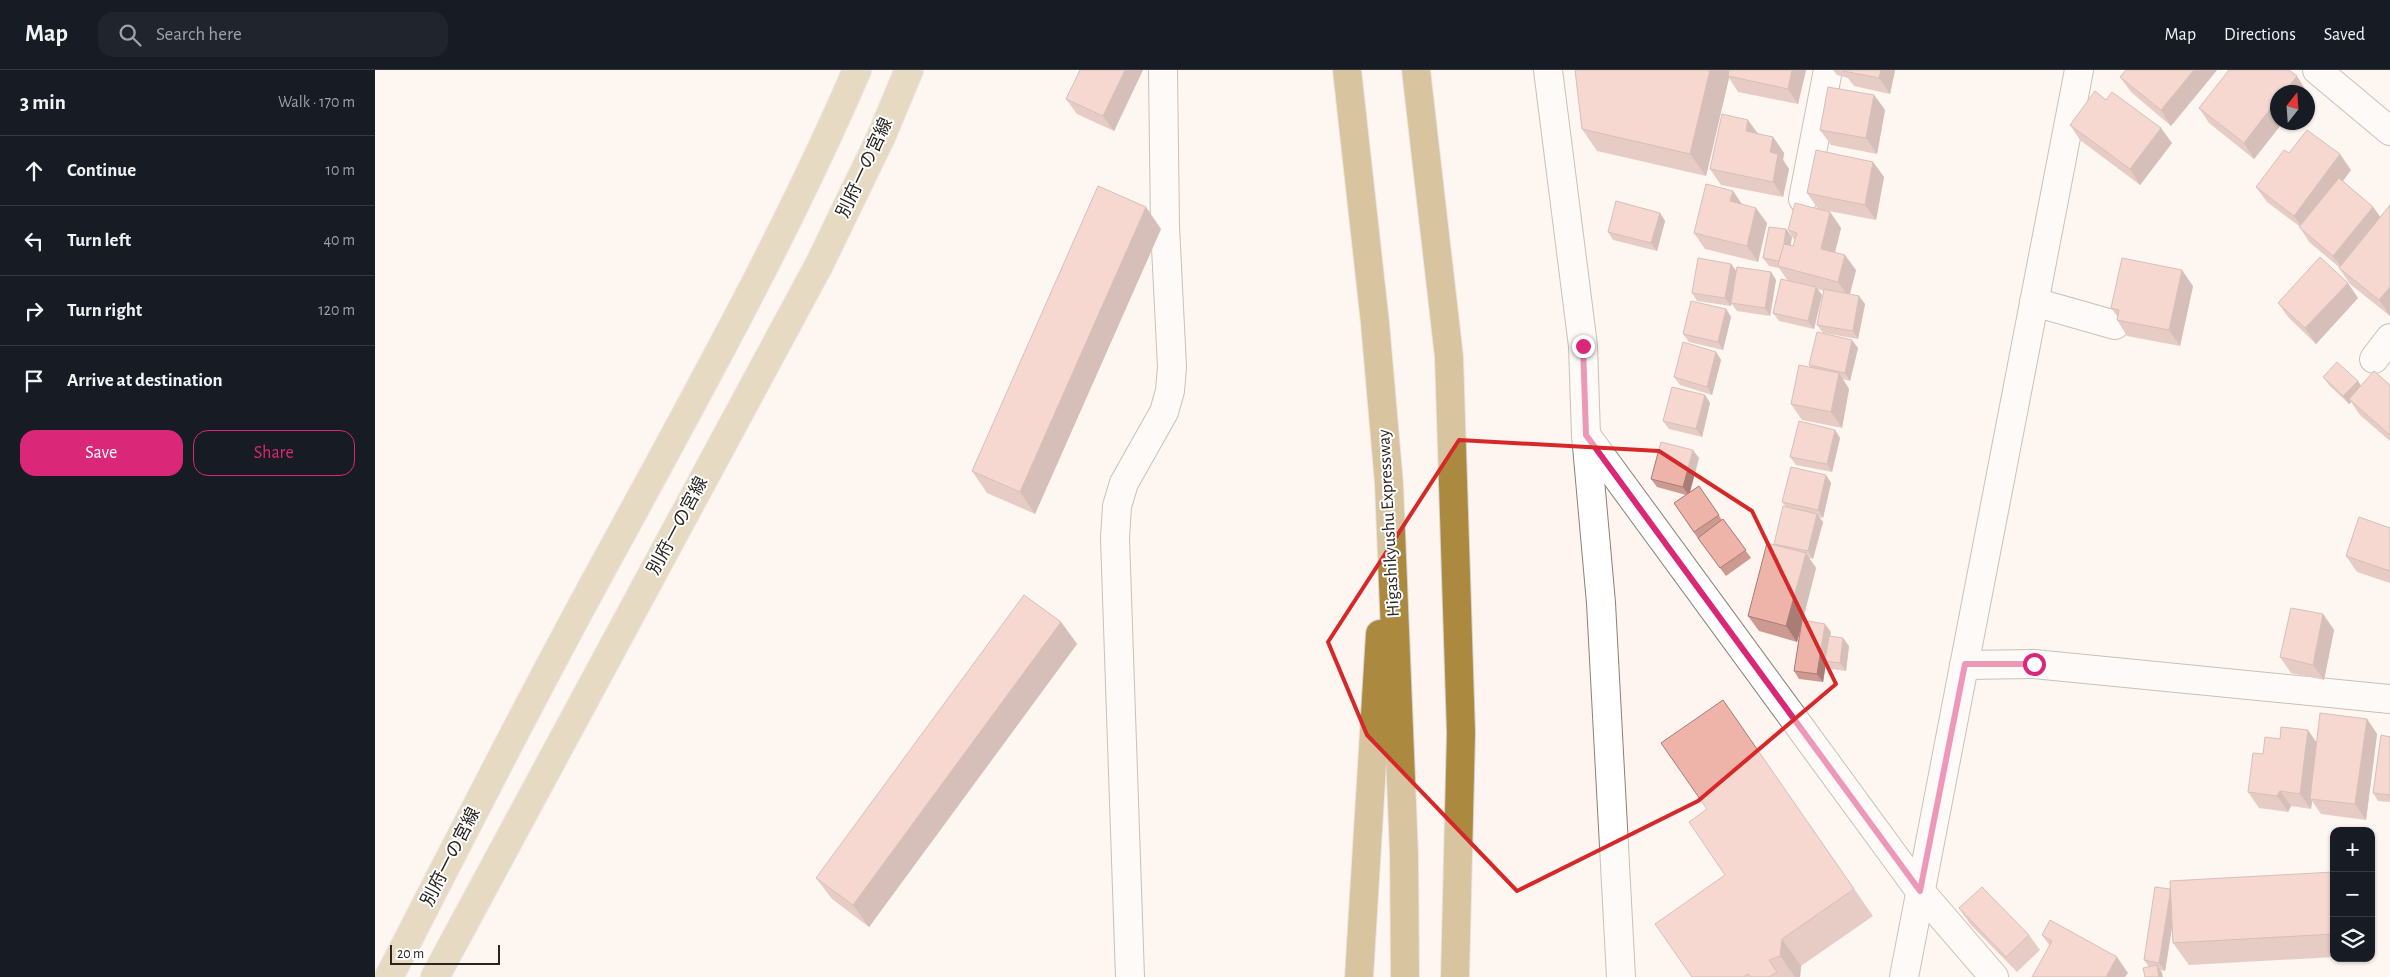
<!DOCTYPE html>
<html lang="en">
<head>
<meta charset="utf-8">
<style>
  :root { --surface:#171b24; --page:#20242c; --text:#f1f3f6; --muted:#9ea1a6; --line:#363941; --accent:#db2777 }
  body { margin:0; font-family:"Alegreya Sans","Noto Sans JP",sans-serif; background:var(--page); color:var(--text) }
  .controls { position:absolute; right:15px; bottom:15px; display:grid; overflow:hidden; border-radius:10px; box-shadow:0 1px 4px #0004 }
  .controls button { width:45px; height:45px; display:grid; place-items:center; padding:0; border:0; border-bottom:1px solid var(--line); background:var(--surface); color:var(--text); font:25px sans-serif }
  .compass { position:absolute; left:1895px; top:15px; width:45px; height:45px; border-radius:50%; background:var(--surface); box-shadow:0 1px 4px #0004; rotate:17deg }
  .scale { position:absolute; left:15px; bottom:12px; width:110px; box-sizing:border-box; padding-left:5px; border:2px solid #292420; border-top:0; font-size:14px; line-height:18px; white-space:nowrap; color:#292420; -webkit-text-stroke:4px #fff; paint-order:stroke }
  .stop { position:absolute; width:15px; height:15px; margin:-11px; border:4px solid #db2777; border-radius:50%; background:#fff }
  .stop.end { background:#db2777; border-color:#fff; box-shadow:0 1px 5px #0008 }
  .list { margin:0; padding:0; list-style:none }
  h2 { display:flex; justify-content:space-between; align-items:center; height:65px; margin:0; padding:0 20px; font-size:21px }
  h2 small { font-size:16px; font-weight:400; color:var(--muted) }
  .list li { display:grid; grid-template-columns:32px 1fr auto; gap:15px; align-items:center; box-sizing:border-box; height:70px; padding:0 20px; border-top:1px solid var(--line) }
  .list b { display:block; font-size:19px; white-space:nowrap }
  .list em { font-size:16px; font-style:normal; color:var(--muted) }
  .actions { display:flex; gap:10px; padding:15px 20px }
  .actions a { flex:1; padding:11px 0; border:1px solid var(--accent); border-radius:15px; text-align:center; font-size:18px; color:var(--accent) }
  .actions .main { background:var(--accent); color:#fff }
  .icon { flex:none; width:28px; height:28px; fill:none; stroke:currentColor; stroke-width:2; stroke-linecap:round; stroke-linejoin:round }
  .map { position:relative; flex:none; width:2015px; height:907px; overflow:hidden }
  header { display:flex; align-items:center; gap:30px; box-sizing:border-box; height:70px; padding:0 25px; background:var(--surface); border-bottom:1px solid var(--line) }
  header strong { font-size:24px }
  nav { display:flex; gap:28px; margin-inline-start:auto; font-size:18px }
  .search { width:350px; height:45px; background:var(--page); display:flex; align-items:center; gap:12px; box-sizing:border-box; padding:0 18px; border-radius:15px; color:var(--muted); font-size:19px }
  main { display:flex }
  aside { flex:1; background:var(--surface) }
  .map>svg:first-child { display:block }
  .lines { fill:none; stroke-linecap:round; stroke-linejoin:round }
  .minor-casing { stroke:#8b7f76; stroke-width:30 }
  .primary-casing { stroke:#d4d3d2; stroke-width:30 }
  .motorway-casing { stroke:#d4d3d2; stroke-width:30 }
  .minor { stroke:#fff; stroke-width:28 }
  .primary { stroke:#cdb88b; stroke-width:28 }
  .motorway { stroke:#ab893e; stroke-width:28 }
  .wall { fill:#cd9a91 }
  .shaded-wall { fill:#a77d76 }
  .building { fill:#eeb3a9; stroke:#a77d76 }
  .route { stroke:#db2777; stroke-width:6 }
  .marked { fill:none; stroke:#d62828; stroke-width:4; stroke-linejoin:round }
  .labels { text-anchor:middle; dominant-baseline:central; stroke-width:4; stroke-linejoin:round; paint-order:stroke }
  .street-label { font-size:18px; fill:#292420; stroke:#fff }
</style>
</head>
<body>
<header>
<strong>Map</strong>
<div class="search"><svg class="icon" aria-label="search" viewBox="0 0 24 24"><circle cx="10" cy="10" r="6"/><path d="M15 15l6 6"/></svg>Search here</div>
<nav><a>Map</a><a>Directions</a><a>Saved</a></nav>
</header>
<main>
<aside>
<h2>3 min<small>Walk · 170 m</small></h2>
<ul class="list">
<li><svg class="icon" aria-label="ahead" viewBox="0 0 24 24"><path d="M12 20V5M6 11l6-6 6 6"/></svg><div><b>Continue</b></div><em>10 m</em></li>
<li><svg class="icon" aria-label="left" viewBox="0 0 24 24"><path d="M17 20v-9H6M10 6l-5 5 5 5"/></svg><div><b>Turn left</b></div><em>40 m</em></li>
<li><svg class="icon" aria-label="right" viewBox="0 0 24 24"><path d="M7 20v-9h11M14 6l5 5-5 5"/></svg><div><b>Turn right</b></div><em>120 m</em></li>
<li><svg class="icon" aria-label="arrive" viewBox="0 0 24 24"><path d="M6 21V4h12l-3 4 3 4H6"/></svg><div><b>Arrive at destination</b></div></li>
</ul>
<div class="actions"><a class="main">Save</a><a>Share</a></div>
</aside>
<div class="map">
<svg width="2015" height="907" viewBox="0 0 2015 907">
  <rect width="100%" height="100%" fill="#fef5f0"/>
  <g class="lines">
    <g class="minor-casing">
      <g id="minor">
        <path d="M1173 0 1208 276 1211 365 1226 533 1246 907"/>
        <path d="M1942 0 2015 61"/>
        <path d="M1428 129 1453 0"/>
        <path d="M1659 232 1740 255"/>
        <path d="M1999 289 2015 268"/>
        <path d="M1211 365 1545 821 1619 907"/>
        <path d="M1589 595 1659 594 2015 629"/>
        <path d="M755 907 740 468 742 436 749 413 789 342 795 321 797 297 790 157 788 0"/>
        <path d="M1529 907 1704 0"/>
      </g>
    </g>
    <g class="primary-casing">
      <g id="primary">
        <path d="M14 907C90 759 165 611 245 466 328 313 413 160 482 0"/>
        <path d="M60 907 444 195 506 67 534 0"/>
      </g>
    </g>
    <g class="motorway-casing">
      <g id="motorway">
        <path d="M972 0 1000 253 1014 414 1029 784 1030 907"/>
        <path d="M1041 0 1074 287 1086 663 1080 907"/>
        <path d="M984 907 1005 564"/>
      </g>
    </g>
    <use href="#minor" class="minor"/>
    <use href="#primary" class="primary"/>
    <use href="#motorway" class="motorway"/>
  </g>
  <g class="wall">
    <path d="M705 0H768L739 61 702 44 691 29Z"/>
    <path d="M1200 0H1431L1423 34 1363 22 1354 8 1331 106 1222 81 1207 59Z"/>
    <path d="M1458 0H1520L1515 24 1479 16 1473 8 1462 5Z"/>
    <path d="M1751 0H1842L1796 56 1756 22 1745 7Z"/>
    <path d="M1932 22 1879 89 1834 53 1824 38Z"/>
    <path d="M1499 25 1510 40 1502 84 1456 75 1445 60Z"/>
    <path d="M1731 30 1797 73 1765 115 1705 70 1695 55Z"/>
    <path d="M1383 64 1398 67 1409 83 1408 90 1414 99 1408 127 1346 115 1335 99Z"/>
    <path d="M1914 83 1976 100 1968 111 1998 137 2005 147 2015 246 1975 214 1964 198V197L1934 172 1924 156 1892 132 1881 117Z"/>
    <path d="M1498 92 1509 107 1501 150 1443 139 1432 123Z"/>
    <path d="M1358 121 1367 134 1392 153 1383 192 1330 179 1319 163Z"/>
    <path d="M1455 142 1466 158 1460 182 1481 200 1475 224 1490 234 1483 269 1448 263 1442 255 1449 221 1443 219 1447 225 1439 259 1404 251 1398 243 1413 211 1404 198 1394 196 1388 188 1411 159 1417 167 1415 175 1418 176 1420 171 1413 160Z"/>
    <path d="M1285 143 1290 151 1282 181 1238 170 1233 162Z"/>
    <path d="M786 159 660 444 612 423 597 401Z"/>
    <path d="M1356 194 1362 202H1396L1401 210 1395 246 1362 241 1356 233V236L1322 231 1317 223Z"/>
    <path d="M1818 216 1805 276 1752 266 1742 250V246L1736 238Z"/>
    <path d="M1983 228 1941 274 1914 248 1903 233Z"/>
    <path d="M1351 239 1356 247 1348 280 1314 272 1308 264Z"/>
    <path d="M1483 278 1475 311 1468 309 1474 319 1467 358 1427 350 1416 334 1436 298 1434 295Z"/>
    <path d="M1341 282 1346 290 1337 325 1305 315 1299 307Z"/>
    <path d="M1948 307 1986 316 2015 315V371L1985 345 1976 332 1974 334 1954 315Z"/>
    <path d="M1330 325 1335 333 1327 367 1294 359 1288 351Z"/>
    <path d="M1460 360 1465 368 1457 402 1421 395 1415 387Z"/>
    <path d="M1324 388 1315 422 1324 416 1347 450 1348 449 1376 488 1351 506 1324 470 1299 433 1311 425 1282 417 1276 409Z"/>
    <path d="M1451 405 1456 413 1448 448 1444 447 1448 452 1438 489 1434 488 1441 498 1428 550 1456 562 1455 567 1474 576 1471 601 1456 599 1451 592 1448 612 1424 609 1419 601 1425 562 1422 572 1384 561 1373 546 1400 475 1399 474 1411 437 1407 432Z"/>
    <path d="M2015 458V513L1982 502 1971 486Z"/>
    <path d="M1948 544 1959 560 1949 610 1916 603 1905 587Z"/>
    <path d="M686 552 702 574 494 857 457 829 441 808Z"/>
    <path d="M1348 630 1498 846 1426 896 1425 907H1317L1350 805 1332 739Z"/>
    <path d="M1992 649 2002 664 1991 750 1946 744 1937 731 1936 739 1916 736 1913 742 1884 738 1873 722 1888 684 1942 673Z"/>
    <path d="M2015 667V732L2003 731 1998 723Z"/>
    <path d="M1959 802V887L1814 895 1798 873 1797 856 1790 901 1785 900 1787 903 1774 897 1769 890 1795 819Z"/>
    <path d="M1584 838 1654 865 1665 880 1642 902 1595 854Z"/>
    <path d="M1667 865 1753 903 1675 876Z"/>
  </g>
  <g class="shaded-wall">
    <path d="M750 0H768L739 61 728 46Z"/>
    <path d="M1335 0H1355L1353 6 1354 8 1331 106 1315 84Z"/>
    <path d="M1417 0H1431L1423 34 1413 19Z"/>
    <path d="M1506 0H1520L1515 24 1504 8Z"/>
    <path d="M1819 0H1842L1796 56 1786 40Z"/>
    <path d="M1922 6 1932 22H1909Z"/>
    <path d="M1499 25 1510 40 1502 84 1491 68Z"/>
    <path d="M1902 30V52H1908L1879 89 1869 73Z"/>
    <path d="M1373 50 1384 65 1371 61Z"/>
    <path d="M1786 58 1797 73 1765 115 1755 99Z"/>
    <path d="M1398 67 1409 83 1408 90 1414 99 1408 127 1398 112 1395 82Z"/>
    <path d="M1965 84 1976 100 1930 161 1919 146Z"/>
    <path d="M1498 92 1509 107 1501 150 1490 135Z"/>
    <path d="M1358 121 1368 136 1355 131Z"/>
    <path d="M771 137 786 159 660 444 645 422Z"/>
    <path d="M1998 137 2009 152 1969 201 1958 186Z"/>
    <path d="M1381 138 1392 153 1383 192 1372 176Z"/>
    <path d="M1455 142 1466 158 1457 194 1446 179Z"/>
    <path d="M1285 143 1290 151 1282 181 1276 173Z"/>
    <path d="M1411 159 1417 167 1412 198 1406 191Z"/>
    <path d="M1470 185 1481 200 1474 227 1463 212Z"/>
    <path d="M1356 194 1362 202 1356 236 1350 228Z"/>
    <path d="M1807 200 1818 216 1805 276 1794 260Z"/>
    <path d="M1396 202 1401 210 1395 246 1390 238Z"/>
    <path d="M1973 213 1983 228 1941 274 1930 258Z"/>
    <path d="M1441 217 1447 225 1439 259 1433 251Z"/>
    <path d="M2015 217V246L2004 230Z"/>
    <path d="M1484 226 1490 234 1483 269 1478 261Z"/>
    <path d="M1351 239 1356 247 1348 280 1343 272Z"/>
    <path d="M1477 270 1483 278 1475 311 1470 303Z"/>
    <path d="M1341 282 1346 290 1337 325 1332 317Z"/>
    <path d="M1464 303 1474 319 1467 358 1456 342Z"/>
    <path d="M1983 311 1988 319 1974 329 1976 332 1974 334 1968 326Z"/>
    <path d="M1330 325 1335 333 1327 367 1321 359Z"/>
    <path d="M1460 360 1465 368 1457 402 1452 394Z"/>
    <path d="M1318 380 1324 388 1314 425 1308 417Z"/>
    <path d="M1451 405 1456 413 1448 448 1443 440Z"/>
    <path d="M1442 444 1448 452 1438 489 1433 481Z"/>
    <path d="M1431 483 1441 498 1422 572 1411 556Z"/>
    <path d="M1948 544 1959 560 1949 610 1938 595Z"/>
    <path d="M686 552 702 574 494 857 478 835Z"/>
    <path d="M1450 554 1456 562 1448 612 1442 604Z"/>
    <path d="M1468 568 1474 576 1471 601 1465 593Z"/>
    <path d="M1992 649 2002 664 1991 750 1980 734Z"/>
    <path d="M1933 660 1944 676 1935 729 1937 731 1936 739 1925 724Z"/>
    <path d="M1905 721 1916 736 1913 742 1902 726Z"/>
    <path d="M1796 820 1802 828 1790 901 1784 893Z"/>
    <path d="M1407 869 1426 896 1425 907H1420L1405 886Z"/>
    <path d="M1742 887 1753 903 1750 907H1731Z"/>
    <path d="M1782 895 1787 903 1788 907H1784Z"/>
  </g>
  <g class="building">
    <path d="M705 0H750L728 46 691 29Z"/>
    <path d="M1200 0H1335L1315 84 1207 59Z"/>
    <path d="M1354 0H1417L1413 19 1353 6Z"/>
    <path d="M1468 0H1506L1504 8 1468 1Z"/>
    <path d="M1751 0H1819L1786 40 1745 7Z"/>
    <path d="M1854 0H1914L1922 6 1909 22H1902V30L1869 73 1824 38Z"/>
    <path d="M1453 17 1499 25 1491 68 1445 60Z"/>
    <path d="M1720 21 1731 30 1737 22 1786 58 1755 99 1695 55Z"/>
    <path d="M1347 44 1373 50 1371 61 1398 67 1395 82 1403 84 1398 112 1335 99Z"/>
    <path d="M1932 60 1965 84 1919 146 1881 117 1909 80 1914 83Z"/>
    <path d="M1441 80 1498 92 1490 135 1432 123Z"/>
    <path d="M1964 108 1998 137 1958 186 1924 157Z"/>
    <path d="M1331 114 1358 121 1355 131 1381 138 1372 176 1319 163Z"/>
    <path d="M723 116 771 137 645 422 597 401Z"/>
    <path d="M1241 131 1285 143 1276 173 1233 162Z"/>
    <path d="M1420 133 1455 142 1446 179 1470 185 1463 212 1403 196 1408 174 1418 176 1422 163 1413 160Z"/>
    <path d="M2015 135V217L2004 230 1964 198Z"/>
    <path d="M1394 157 1411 159 1409 174 1404 191 1388 188Z"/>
    <path d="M1945 187 1973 213 1930 258 1903 233Z"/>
    <path d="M1323 188 1356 194 1350 228 1317 223Z"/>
    <path d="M1747 188 1807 200 1794 260 1742 250 1744 240 1736 238Z"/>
    <path d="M1362 197 1396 202 1390 238 1356 233Z"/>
    <path d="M1406 209 1441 217 1433 251 1398 243Z"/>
    <path d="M1449 219 1484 226 1478 261 1442 255Z"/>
    <path d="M1316 231 1351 239 1343 272 1308 264Z"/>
    <path d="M1442 262 1477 270 1470 303 1434 295Z"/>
    <path d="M1308 272 1341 282 1332 317 1299 307Z"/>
    <path d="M1962 292 1983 311 1968 326 1948 307Z"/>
    <path d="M1424 295 1464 303 1456 342 1416 334Z"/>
    <path d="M1999 301 2015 315V365L1974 329Z"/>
    <path d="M1297 317 1330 325 1321 359 1288 351Z"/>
    <path d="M1424 351 1460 360 1452 394 1415 387Z"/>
    <path d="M1286 372 1318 380 1308 417 1276 409Z"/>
    <path d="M1416 397 1451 405 1443 440 1407 432Z"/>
    <path d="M1324 416 1344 445 1319 462 1299 433Z"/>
    <path d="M1408 436 1442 444 1433 481 1399 474Z"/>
    <path d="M1984 447 2015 458V501L1971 486Z"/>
    <path d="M1348 449 1371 480 1345 498 1323 468Z"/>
    <path d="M1392 473 1431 483 1411 556 1373 546Z"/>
    <path d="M649 525 686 552 478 835 441 808Z"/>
    <path d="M1916 538 1948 544 1938 595 1905 587Z"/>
    <path d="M1427 550 1450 554 1442 604 1419 601Z"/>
    <path d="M1454 566 1468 568 1465 593 1450 591Z"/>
    <path d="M1348 630 1479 819 1407 869 1405 886 1394 890 1402 902 1394 907H1377L1373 904 1368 907H1317L1280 854 1350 805 1314 752 1332 739 1286 673Z"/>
    <path d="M1945 643 1992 649 1980 734 1935 729Z"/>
    <path d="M1906 657 1933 660 1925 724 1905 721 1902 726 1873 722 1878 683 1888 684 1890 667 1905 669Z"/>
    <path d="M2006 665 2015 667V725L1998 723Z"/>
    <path d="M1959 802V864L1798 873 1795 811Z"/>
    <path d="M1607 817 1654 865 1631 887 1584 838Z"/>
    <path d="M1780 817 1795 819V824L1784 893 1769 890Z"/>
    <path d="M1675 850 1742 887 1731 907H1657L1677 871 1667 865Z"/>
    <path d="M1782 895 1784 907H1770L1768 898Z"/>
  </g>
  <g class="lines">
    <path class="route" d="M1208 276 1211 365 1545 821 1590 594H1659"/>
  </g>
  <path d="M0 0H2015V907H0ZM1084 370 1284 381 1377 441 1461 614 1323 731 1142 821 992 665 953 572Z" fill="#fef5f0" fill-opacity=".55" fill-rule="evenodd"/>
  <path class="marked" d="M1084 370 1284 381 1377 441 1461 614 1323 731 1142 821 992 665 953 572Z"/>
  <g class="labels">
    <g class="street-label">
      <text transform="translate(490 98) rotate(-65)">別府一の宮線</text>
      <text transform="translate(1014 453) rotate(-93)">Higashikyushu Expressway</text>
      <text transform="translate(303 456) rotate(-62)">別府一の宮線</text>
      <text transform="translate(76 787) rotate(-63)">別府一の宮線</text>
    </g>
  </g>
</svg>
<div class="controls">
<button>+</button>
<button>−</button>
<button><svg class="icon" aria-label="layers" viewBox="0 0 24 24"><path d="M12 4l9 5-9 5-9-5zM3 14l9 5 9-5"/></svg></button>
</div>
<svg class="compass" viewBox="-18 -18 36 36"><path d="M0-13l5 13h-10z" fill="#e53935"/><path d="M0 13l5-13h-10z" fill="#9ea1a6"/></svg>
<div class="scale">20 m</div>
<div class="stop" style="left:1659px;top:594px"></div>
<div class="stop end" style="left:1208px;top:276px"></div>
</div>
</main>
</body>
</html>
